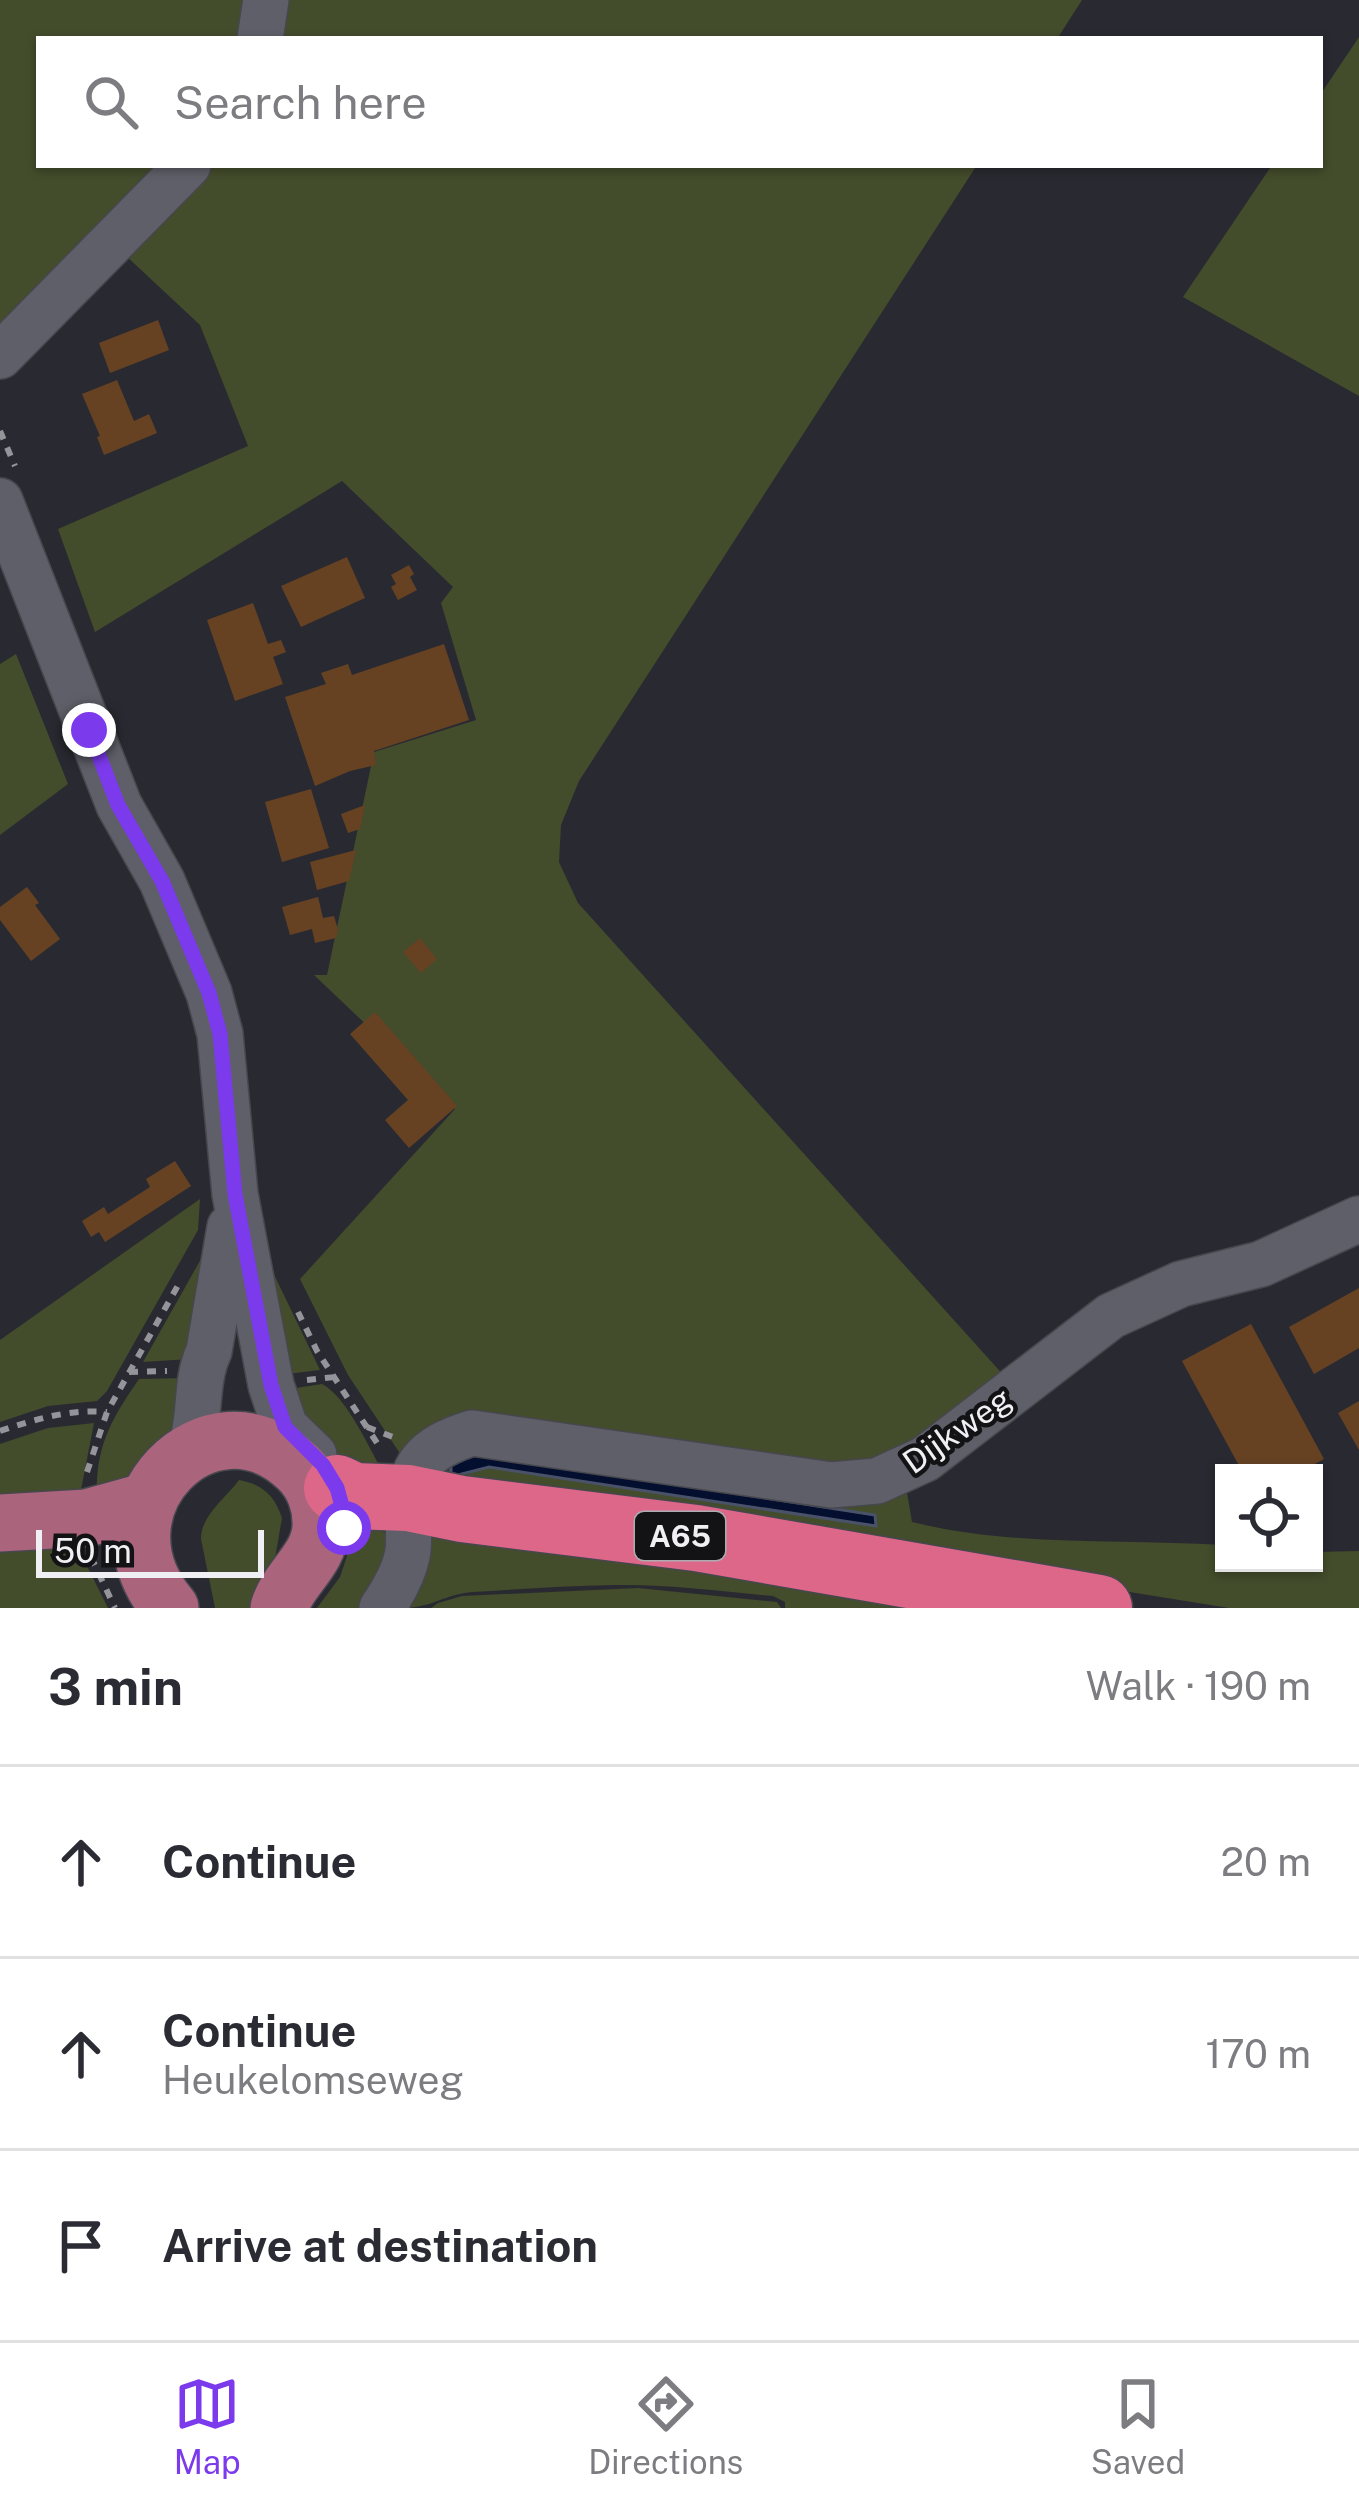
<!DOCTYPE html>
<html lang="en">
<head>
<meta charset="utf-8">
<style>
  :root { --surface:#fff; --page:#f7f7f7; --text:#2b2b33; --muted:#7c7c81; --line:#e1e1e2; --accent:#7c3aed }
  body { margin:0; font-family:"Public Sans",sans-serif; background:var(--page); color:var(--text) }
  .controls { position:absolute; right:36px; bottom:36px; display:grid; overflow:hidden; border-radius:0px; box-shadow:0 3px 9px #0004 }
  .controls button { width:108px; height:108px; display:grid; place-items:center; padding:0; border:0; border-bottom:3px solid var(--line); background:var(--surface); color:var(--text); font:60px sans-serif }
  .scale { position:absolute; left:36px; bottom:30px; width:228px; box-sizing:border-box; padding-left:12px; border:6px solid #efeff4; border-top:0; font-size:33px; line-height:42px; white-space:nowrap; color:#efeff4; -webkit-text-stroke:9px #131316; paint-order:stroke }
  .stop { position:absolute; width:36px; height:36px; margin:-27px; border:9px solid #7c3aed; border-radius:50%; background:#fff }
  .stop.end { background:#7c3aed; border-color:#fff; box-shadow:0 3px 12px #0008 }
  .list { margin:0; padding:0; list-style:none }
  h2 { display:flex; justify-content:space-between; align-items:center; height:156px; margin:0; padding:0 48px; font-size:51px }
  h2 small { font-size:39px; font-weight:400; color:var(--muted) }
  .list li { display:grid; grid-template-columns:78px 1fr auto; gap:36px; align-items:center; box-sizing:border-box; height:192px; padding:0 48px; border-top:3px solid var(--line) }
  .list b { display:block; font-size:45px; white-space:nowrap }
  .list p { margin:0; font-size:39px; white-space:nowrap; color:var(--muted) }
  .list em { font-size:39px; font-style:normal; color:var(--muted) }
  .icon { flex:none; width:66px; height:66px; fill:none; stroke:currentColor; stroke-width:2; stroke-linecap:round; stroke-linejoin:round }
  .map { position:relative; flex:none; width:1359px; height:1608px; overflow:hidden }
  .search { position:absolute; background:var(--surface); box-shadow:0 3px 9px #0004; left:36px; right:36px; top:36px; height:132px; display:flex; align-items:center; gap:30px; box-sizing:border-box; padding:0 42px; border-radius:0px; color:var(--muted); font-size:45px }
  .sheet { height:732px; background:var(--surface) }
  nav { display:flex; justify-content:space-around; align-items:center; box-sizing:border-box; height:168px; border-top:3px solid var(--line); background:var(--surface); font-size:33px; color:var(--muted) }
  nav a { display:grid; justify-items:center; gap:6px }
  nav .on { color:var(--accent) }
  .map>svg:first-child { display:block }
  .green { fill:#434c2b; fill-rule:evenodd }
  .water { fill:#040e2f; stroke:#4a526a; stroke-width:3 }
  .building { fill:#664223 }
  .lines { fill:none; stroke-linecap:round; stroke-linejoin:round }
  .minor-casing { stroke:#47474e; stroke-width:48 }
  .major-casing { stroke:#47474e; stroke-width:60 }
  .highway-casing { stroke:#47474e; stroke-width:69 }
  .path { stroke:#94949a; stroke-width:6; stroke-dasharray:9 9; stroke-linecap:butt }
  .minor { stroke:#5e5f68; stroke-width:45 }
  .major { stroke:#aa647c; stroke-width:57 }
  .highway { stroke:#dc6789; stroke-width:66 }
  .route { stroke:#7c3aed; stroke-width:15 }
  .labels { text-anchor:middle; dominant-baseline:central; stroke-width:9; stroke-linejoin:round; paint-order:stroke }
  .shield { fill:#131316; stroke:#adadb1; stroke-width:3 }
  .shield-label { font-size:30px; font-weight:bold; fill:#efeff4 }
  .street-label { font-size:33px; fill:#efeff4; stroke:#131316 }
</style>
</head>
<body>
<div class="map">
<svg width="1359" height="1608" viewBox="0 0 1359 1608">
  <rect width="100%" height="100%" fill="#292a31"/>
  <g class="green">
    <path d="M0 0H245L241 26 236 39H39V165H155L0 326Z"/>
    <path d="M288 0H1082L1057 39H281Z"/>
    <path d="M1359 37V396L1183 297 1272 165H1320V95Z"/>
    <path d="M211 165H977L579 781 561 825 559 862 578 903 1007 1379 897 1467 407 1464 348 1375 300 1279 455 1109 314 975H327L374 752 476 720 441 603 453 587 342 481 95 632 58 529 248 446 200 325 124 254Z"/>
    <path d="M16 654 68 784 0 835V664Z"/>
    <path d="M200 1199 198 1230 107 1391 97 1401 48 1406 0 1422V1340Z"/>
    <path d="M201 1259 207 1260 190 1359 143 1362Z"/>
    <path d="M268 1262 320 1370 279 1375Z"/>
    <path d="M187 1378 181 1440 97 1504C94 1450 109 1422 139 1379Z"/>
    <path d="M322 1384C345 1396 366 1441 379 1465L343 1468 283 1390Z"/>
    <path d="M94 1423 80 1495 0 1502V1444L48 1428Z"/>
    <path d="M492 1443 525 1445 837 1496 865 1497 906 1487 912 1522C1013 1547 1122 1539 1224 1545V1563H1314V1552L1359 1551V1608H1229L687 1521 539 1500 430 1489 449 1477 448 1460 467 1450ZM485 1452 874 1515 876 1525 489 1467 458 1475 451 1473 452 1466 463 1457Z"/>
    <path d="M239 1480C262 1484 275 1496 282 1518L267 1605 269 1608H215L201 1539C201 1515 225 1499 239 1480Z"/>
    <path d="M357 1526 381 1529 393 1543 369 1608H317L340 1577Z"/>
    <path d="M421 1528 996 1608H785V1602L773 1596C720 1591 667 1584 614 1585 567 1586 520 1589 473 1592 445 1594 432 1608 402 1608Z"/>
    <path d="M80 1532 87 1566 108 1608H0V1537Z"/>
    <path d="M638 1588 777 1602 781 1608H431L438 1603 462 1596Z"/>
  </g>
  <path class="water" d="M477 1453 875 1515 876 1526 489 1467 458 1475 451 1473V1466Z"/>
  <g class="building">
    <path d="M158 320 169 350 110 373 99 343Z"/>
    <path d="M117 380 134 421 149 414 157 433 104 455 97 437 100 436 82 394Z"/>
    <path d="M347 557 365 598 301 627 281 586Z"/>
    <path d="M409 565 414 574 410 577 417 590 398 600 391 587 396 584 391 575Z"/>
    <path d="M253 603 268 644 281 640 286 652 273 657 283 684 235 701 207 620Z"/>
    <path d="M444 644 469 720 374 751 376 765 350 771 315 786 285 697 326 684 321 673 348 664 352 675Z"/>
    <path d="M311 789 329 848 282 862 265 802Z"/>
    <path d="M365 805 360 829 348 833 341 814Z"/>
    <path d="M356 850 349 881 317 890 310 862Z"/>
    <path d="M27 887 39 903 35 905 60 939 31 961 0 920V907Z"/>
    <path d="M318 897 323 918 334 916 338 930 336 938 315 943 312 929 290 935 282 907Z"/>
    <path d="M420 938 437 959 421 973 403 952Z"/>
    <path d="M375 1012 457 1106 409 1148 385 1120 408 1100 350 1034Z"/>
    <path d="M175 1161 191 1186 105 1242 99 1232 91 1237 82 1221 104 1207 108 1214 150 1187 146 1179Z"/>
    <path d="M1359 1288V1348L1314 1374 1289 1327Z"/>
    <path d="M1251 1324 1324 1459 1298 1473H1243L1182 1361Z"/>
    <path d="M1359 1401V1450L1338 1413Z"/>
  </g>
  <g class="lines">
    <g class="minor-casing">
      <g id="minor">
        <path d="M260 39 266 0"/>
        <path d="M0 356 188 165"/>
        <path d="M0 501 119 805 162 881 209 993 220 1034 235 1194 271 1385 285 1427 314 1455"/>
        <path d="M189 1453C202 1420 194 1383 209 1351L230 1227"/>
        <path d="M382 1608C393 1592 403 1575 407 1556 410 1544 408 1529 408 1517 408 1466 424 1448 472 1433L831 1485 877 1481 925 1459 1111 1316 1181 1284 1261 1264 1359 1219"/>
      </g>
    </g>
    <g class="major-casing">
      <g id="major">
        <path d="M0 1523 87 1518 148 1501"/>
        <path d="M170 1608C85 1509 210 1384 298 1468 314 1483 322 1505 321 1527 319 1561 288 1578 279 1608"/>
      </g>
    </g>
    <g class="highway-casing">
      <path id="highway" d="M337 1488 354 1496 408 1498 462 1509 696 1538 1099 1608"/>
    </g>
    <g class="path">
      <path d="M0 431 15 466"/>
      <path d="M298 1312 317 1351 381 1449"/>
      <path d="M129 1372 167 1371"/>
      <path d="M307 1380 335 1377"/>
      <path d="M367 1427 398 1439"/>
      <path d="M0 1431C36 1419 69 1409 107 1412"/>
      <path d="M87 1472 107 1412 181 1280"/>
      <path d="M91 1557 115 1608"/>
    </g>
    <use href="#minor" class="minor"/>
    <use href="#major" class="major"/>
    <use href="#highway" class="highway"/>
  </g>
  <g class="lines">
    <path class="route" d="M89 730 118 805 162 881 209 993 220 1034 235 1194 271 1385 285 1427 323 1465 337 1488 344 1513V1528"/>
  </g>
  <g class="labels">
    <rect class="shield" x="635" y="1512" width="90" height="48" rx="9"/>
    <g class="shield-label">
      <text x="680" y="1536">A65</text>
    </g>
    <g class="street-label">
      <text transform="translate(957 1430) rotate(-35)">Dijkweg</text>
    </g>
  </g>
</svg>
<div class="controls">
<button><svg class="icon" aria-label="locate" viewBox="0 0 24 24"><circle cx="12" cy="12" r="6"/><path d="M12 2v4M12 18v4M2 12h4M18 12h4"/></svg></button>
</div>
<div class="scale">50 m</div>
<div class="stop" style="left:344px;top:1528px"></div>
<div class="stop end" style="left:89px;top:730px"></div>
<div class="search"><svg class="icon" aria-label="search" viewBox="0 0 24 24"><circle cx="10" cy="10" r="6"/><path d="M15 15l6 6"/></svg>Search here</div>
</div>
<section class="sheet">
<h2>3 min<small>Walk · 190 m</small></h2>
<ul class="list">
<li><svg class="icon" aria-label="ahead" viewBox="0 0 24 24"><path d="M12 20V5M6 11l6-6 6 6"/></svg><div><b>Continue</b></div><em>20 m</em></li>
<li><svg class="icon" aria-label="ahead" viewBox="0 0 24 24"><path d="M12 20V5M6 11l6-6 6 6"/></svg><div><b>Continue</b><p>Heukelomseweg</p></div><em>170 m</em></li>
<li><svg class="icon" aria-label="arrive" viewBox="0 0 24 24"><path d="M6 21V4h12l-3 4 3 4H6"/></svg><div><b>Arrive at destination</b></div></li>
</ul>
</section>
<nav>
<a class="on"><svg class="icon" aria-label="map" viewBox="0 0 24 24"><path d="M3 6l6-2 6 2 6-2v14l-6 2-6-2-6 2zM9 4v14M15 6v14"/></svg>Map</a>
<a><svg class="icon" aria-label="directions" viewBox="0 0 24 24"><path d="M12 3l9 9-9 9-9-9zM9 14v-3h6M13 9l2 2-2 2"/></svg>Directions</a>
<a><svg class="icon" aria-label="saved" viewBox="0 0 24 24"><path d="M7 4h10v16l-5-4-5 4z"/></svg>Saved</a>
</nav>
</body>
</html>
